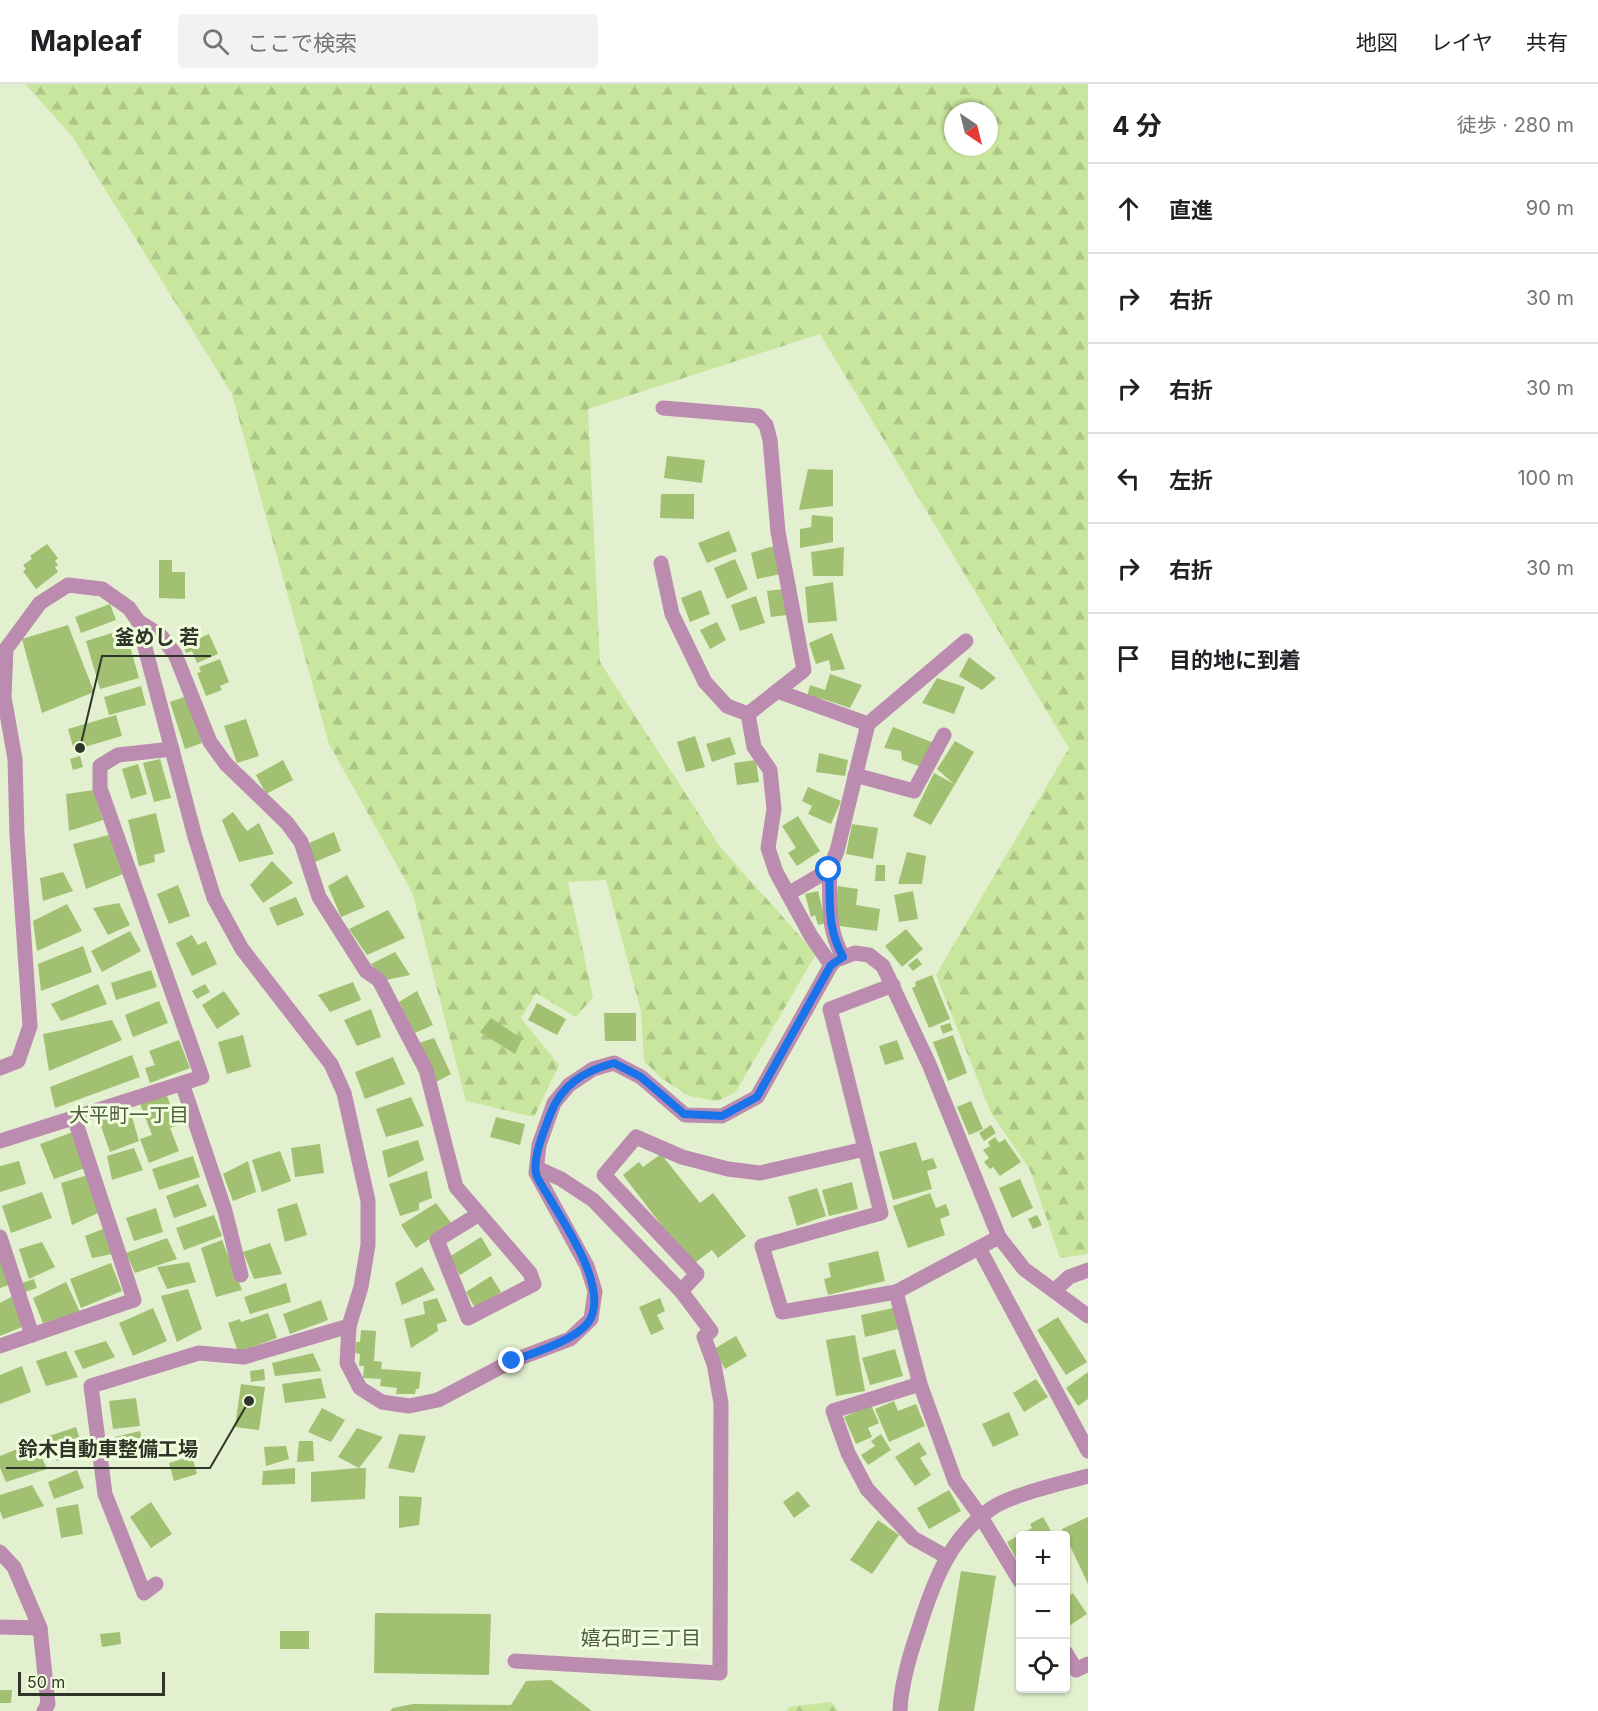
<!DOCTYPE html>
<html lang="ja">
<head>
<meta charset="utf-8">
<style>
  :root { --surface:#fff; --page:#f2f2f2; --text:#202124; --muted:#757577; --line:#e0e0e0 }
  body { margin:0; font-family:Inter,"Noto Sans JP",sans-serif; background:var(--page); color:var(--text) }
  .controls { position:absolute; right:18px; bottom:18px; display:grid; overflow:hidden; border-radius:6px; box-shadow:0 2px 4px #0004 }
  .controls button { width:54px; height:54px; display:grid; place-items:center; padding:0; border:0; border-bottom:2px solid var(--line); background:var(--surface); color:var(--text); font:30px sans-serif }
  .compass { position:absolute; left:944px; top:18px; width:54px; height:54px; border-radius:50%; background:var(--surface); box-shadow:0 2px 4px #0004; rotate:145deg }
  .scale { position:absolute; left:18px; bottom:15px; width:147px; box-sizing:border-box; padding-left:6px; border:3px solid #303529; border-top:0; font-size:16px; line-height:21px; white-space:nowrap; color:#303529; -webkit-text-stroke:4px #effddd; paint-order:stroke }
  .stop { position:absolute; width:18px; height:18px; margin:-14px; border:4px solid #1a73e8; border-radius:50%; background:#fff }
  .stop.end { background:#1a73e8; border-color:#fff; box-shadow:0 2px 6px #0008 }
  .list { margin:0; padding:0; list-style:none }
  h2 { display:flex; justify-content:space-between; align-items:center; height:78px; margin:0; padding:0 24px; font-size:26px }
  h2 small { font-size:20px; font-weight:400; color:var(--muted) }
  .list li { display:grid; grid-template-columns:39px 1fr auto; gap:18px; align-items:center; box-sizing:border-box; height:90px; padding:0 24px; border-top:2px solid var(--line) }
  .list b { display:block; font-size:22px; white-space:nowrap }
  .list em { font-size:20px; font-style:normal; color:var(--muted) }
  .icon { flex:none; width:33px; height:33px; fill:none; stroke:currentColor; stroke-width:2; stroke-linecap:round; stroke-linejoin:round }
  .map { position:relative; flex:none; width:1088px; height:1627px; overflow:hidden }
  header { display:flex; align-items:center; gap:36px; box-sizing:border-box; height:84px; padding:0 30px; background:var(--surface); border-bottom:2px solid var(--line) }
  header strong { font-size:28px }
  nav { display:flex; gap:33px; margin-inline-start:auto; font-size:21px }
  .search { width:420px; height:54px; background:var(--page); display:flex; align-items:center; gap:15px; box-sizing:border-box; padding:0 21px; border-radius:6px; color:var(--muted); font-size:22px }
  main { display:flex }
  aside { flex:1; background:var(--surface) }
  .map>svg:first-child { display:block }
  .forest { fill:url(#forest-firs); fill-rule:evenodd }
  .building { fill:#a1c071 }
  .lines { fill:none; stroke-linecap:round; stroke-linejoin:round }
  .minor { stroke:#bb8bb0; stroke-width:15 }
  .route { stroke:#1a73e8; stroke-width:8 }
  .labels { text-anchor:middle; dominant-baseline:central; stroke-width:6; stroke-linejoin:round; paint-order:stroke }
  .neighbourhood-label { font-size:20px; fill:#505b40; stroke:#effddd }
  .leader { fill:none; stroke:#303529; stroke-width:2 }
  .callout-dot { fill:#303529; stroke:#effddd; stroke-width:2 }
  .callout-label { font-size:20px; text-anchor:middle; font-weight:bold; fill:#303529; stroke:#effddd; stroke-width:6; stroke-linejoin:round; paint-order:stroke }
</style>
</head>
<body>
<header>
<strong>Mapleaf</strong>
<div class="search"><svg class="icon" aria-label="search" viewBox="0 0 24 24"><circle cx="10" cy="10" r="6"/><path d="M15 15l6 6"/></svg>ここで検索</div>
<nav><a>地図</a><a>レイヤ</a><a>共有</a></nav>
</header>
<main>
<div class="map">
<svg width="1088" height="1627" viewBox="0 0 1088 1627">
  <defs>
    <pattern id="forest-firs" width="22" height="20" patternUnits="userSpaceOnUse" patternTransform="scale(1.5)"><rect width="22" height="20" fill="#c8e69d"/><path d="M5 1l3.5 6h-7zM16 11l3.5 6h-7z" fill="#acc687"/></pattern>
  </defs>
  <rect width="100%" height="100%" fill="#e2f0d0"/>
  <g class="forest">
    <path d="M25 0H1088V1170L1060 1174 1030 1086 991 1029 936 891 1069 664 820 250 588 325 600 578 721 764 816 870 735 1009 717 1017 689 1012 661 994 644 977 641 927 606 796 568 798 593 913 576 933 536 909 521 934 559 981 534 1033 466 1017 412 808 329 660 232 310 72 52ZM953 27H989V63H953Z"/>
    <path d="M831 1618 839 1627H787L789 1623Z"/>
  </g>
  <g class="building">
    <path d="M667 372 705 376 702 399 664 394Z"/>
    <path d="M808 385 833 386V422L799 426Z"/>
    <path d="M661 410H694V435L660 434Z"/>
    <path d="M812 431 833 433V458L800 464V445L811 443Z"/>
    <path d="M729 447 737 467 707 479 698 459Z"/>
    <path d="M47 460 58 474 55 477 58 481 55 483 58 488 36 505 23 487 26 485 23 481 32 475 30 472Z"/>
    <path d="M780 460 785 489 757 495 751 469Z"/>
    <path d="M844 463 843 492H813L811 468Z"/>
    <path d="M735 475 748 505 727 515 714 484Z"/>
    <path d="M159 476H172V488H185V515L159 514Z"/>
    <path d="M833 498 837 537 808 539 805 503Z"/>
    <path d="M783 505 787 531 771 533 767 507Z"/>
    <path d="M701 506 710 530 690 538 681 514Z"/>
    <path d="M756 512 765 539 740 547 731 521Z"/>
    <path d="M110 520 116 536 81 549 75 533Z"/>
    <path d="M717 538 726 556 710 565 700 546Z"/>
    <path d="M68 541 94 608 42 629 22 555Z"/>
    <path d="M125 545 139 594 100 605 86 557Z"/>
    <path d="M832 549 840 572 845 585 831 587 829 576 816 580 809 559Z"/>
    <path d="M209 550 218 570 197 579 192 567 186 569 183 561Z"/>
    <path d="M969 573 996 594 982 606 959 592Z"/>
    <path d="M220 575 229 598 220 602 222 606 206 612 197 589 201 588 199 583Z"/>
    <path d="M830 590 862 601 850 624 823 615 807 613 810 601 825 606Z"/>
    <path d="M937 594 965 603 954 630 922 619Z"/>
    <path d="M141 602 146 621 109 631 104 613Z"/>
    <path d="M187 612 202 659 185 665 170 618Z"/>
    <path d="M116 631 122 652 74 666 68 645Z"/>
    <path d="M246 635 259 672 237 679 224 642Z"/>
    <path d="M893 643 934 659 924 684 902 676 901 667 884 664Z"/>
    <path d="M695 652 705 683 686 688 677 658Z"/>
    <path d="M730 653 736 670 712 678 706 660Z"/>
    <path d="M955 657 974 668 931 741 913 732 934 689 954 700 937 685Z"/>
    <path d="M819 669 848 676 845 692 816 688Z"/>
    <path d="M80 672 83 683 73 686 70 675Z"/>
    <path d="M160 675 171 714 154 718 143 679Z"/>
    <path d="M283 676 293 696 266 710 256 691Z"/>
    <path d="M756 676 759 698 737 701 734 679Z"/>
    <path d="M138 680 147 710 131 715 122 685Z"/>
    <path d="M808 703 841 717 831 740 808 730 812 722 802 717Z"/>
    <path d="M94 706 103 736 69 747 66 710Z"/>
    <path d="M233 728 247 747 259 739 274 770 239 778 222 736Z"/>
    <path d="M156 729 165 768 154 771 155 778 139 782 128 736Z"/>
    <path d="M798 732 820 767 797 782 788 769 796 764 782 742Z"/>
    <path d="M852 740 878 744 873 775 846 770Z"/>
    <path d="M334 748 341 767 315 778 307 760Z"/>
    <path d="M109 751 123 790 86 805 73 760Z"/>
    <path d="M907 768 926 772 922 800H898Z"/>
    <path d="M272 777 293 799 263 819 250 801Z"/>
    <path d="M876 781H885V797H875Z"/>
    <path d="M63 788 73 807 43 817 40 794Z"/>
    <path d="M347 791 365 823 341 833 328 802Z"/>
    <path d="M178 801 190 832 169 840 157 810Z"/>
    <path d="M838 802 858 805 856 821 880 825 877 847 832 841Z"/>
    <path d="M818 807 826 839 818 841 815 831 811 833 805 810Z"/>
    <path d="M913 807 918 835 899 838 894 811Z"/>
    <path d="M296 813 304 831 277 842 269 824Z"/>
    <path d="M119 819 130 841 108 851 93 824Z"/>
    <path d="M67 820 82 847 37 867 33 837Z"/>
    <path d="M388 826 405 854 367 871 349 845Z"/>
    <path d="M906 845 923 865 902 883 885 862Z"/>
    <path d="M130 847 141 867 102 888 91 867Z"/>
    <path d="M192 851 198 861 206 857 217 880 192 892 176 859Z"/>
    <path d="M83 862 92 888 41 907 38 880Z"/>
    <path d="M395 868 410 891 386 896 371 880Z"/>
    <path d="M917 874 922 880 913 887 908 881Z"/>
    <path d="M151 886 157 903 116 916 111 899Z"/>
    <path d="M932 891 950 935 929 944 912 904 916 902 915 898Z"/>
    <path d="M353 898 361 916 330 928 318 911Z"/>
    <path d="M98 900 107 920 61 937 51 920Z"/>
    <path d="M205 900 210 908 197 915 192 907Z"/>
    <path d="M224 907 240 930 217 945 202 921Z"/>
    <path d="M417 907 433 941 415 949 399 918Z"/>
    <path d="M159 917 168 939 133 953 125 931Z"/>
    <path d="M537 919 566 935 557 951 528 936Z"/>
    <path d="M371 925 381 953 357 962 344 936Z"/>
    <path d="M604 929H636V957H605Z"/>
    <path d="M491 934 522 955 515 970 480 948Z"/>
    <path d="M112 936 122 956 49 987 43 950Z"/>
    <path d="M950 939 953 946 943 950 940 942Z"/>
    <path d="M243 951 251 983 227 990 218 958Z"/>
    <path d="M953 951 967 989 948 997 933 958Z"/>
    <path d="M434 954 451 990 436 998 419 959Z"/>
    <path d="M179 956 190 984 150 999 145 984 155 981 149 967Z"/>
    <path d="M897 956 904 975 885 981 879 962Z"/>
    <path d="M132 971 140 993 55 1024 50 1003Z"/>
    <path d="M393 973 405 1000 365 1015 355 988Z"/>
    <path d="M165 1007 178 1041 170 1044 179 1067 149 1079 140 1055 152 1051 139 1017Z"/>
    <path d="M411 1013 424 1042 386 1053 376 1025Z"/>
    <path d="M971 1017 983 1045 969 1051 957 1023Z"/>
    <path d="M129 1023 139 1057 110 1068 98 1034Z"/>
    <path d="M496 1033 525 1040 520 1061 490 1053Z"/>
    <path d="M991 1041 996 1049 984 1057 979 1049Z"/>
    <path d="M73 1048 85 1084 54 1095 40 1060Z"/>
    <path d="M995 1053 999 1059 1005 1055 1021 1078 1000 1092 993 1083 990 1085 984 1078 989 1074 983 1066 990 1062 988 1058Z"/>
    <path d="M418 1056 424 1076 388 1094 382 1067Z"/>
    <path d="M916 1058 922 1077 933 1074 937 1084 927 1087 932 1105 893 1116 879 1068Z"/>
    <path d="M320 1060 324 1089 295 1093 291 1064Z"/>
    <path d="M134 1064 143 1086 112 1096 107 1072Z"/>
    <path d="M280 1067 291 1097 262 1108 252 1076Z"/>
    <path d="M661 1070 700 1119 713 1109 746 1152 718 1174 712 1166 692 1181 623 1091 639 1078 643 1083Z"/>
    <path d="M193 1072 200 1093 159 1106 152 1085Z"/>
    <path d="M19 1077 26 1100 0 1108V1082Z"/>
    <path d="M248 1077 256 1108 233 1117 223 1090Z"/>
    <path d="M427 1087 432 1114 419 1119V1126L400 1132 389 1100Z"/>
    <path d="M88 1091 98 1129 72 1141 61 1099Z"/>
    <path d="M1020 1095 1033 1124 1012 1134 999 1104Z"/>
    <path d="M852 1098 858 1125 829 1132 822 1106Z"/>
    <path d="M198 1100 207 1122 174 1134 166 1112Z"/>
    <path d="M817 1104 826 1132 797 1142 788 1113Z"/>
    <path d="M42 1108 52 1134 11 1149 2 1122Z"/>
    <path d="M930 1109 936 1124 946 1120 950 1131 940 1135 945 1151 908 1164 893 1122Z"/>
    <path d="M297 1119 307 1151 285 1158 277 1125Z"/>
    <path d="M436 1119 452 1140 416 1164 401 1141Z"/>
    <path d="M156 1124 163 1148 134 1157 126 1134Z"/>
    <path d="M214 1131 222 1152 184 1166 176 1144Z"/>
    <path d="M1037 1131 1042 1141 1033 1145 1028 1135Z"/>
    <path d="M103 1145 112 1170 92 1174 85 1152Z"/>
    <path d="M481 1153 492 1171 460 1191 449 1173Z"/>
    <path d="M167 1154 177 1175 135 1189 126 1169Z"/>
    <path d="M222 1156 242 1206 216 1213 201 1164Z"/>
    <path d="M42 1158 55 1183 29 1195 19 1165Z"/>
    <path d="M270 1159 282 1190 254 1195 243 1168Z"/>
    <path d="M878 1167 885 1197 828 1211 824 1195 831 1193 828 1179Z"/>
    <path d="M0 1173 9 1201 0 1204Z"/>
    <path d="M189 1178 196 1198 167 1205 157 1183Z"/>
    <path d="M111 1179 122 1207 81 1224 70 1195Z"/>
    <path d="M422 1183 435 1206 402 1221 395 1199Z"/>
    <path d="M491 1192 501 1208 475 1224 466 1208Z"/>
    <path d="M34 1195 37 1204 25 1208 22 1199Z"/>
    <path d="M66 1198 80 1228 43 1239 33 1214Z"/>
    <path d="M286 1199 291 1218 250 1230 244 1213Z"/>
    <path d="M188 1205 202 1245 177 1258 161 1212Z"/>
    <path d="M13 1212 22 1243 0 1252V1219Z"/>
    <path d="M437 1214 447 1237 437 1240 438 1247 411 1264 404 1235 425 1230 423 1218Z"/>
    <path d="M660 1214 665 1227 657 1231 664 1245 651 1251 639 1223Z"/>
    <path d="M321 1216 328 1236 290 1250 283 1230Z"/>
    <path d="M153 1224 167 1257 133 1272 119 1239Z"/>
    <path d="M893 1224 898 1245 865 1253 861 1231Z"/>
    <path d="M268 1229 277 1254 238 1268 228 1239 240 1235 241 1238Z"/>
    <path d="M1058 1233 1087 1278 1066 1291 1037 1246Z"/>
    <path d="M361 1246 376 1247 374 1277 382 1278 381 1285 421 1288 419 1305H416L415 1310H396L397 1304 380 1302 381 1295 363 1294 364 1282H359L360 1270 355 1269 356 1258H360Z"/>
    <path d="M855 1251 865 1307 836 1312 826 1256Z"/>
    <path d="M736 1252 747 1272 725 1285 714 1265Z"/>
    <path d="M106 1257 115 1273 83 1285 74 1267Z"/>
    <path d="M895 1265 903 1292 870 1301 862 1274Z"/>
    <path d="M66 1267 78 1293 46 1302 36 1277Z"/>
    <path d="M313 1269 321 1287 275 1292 272 1279Z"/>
    <path d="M22 1282 31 1308 0 1320V1291Z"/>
    <path d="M264 1285 265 1296 251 1298 250 1287Z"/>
    <path d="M1088 1288V1315L1078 1322 1066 1304Z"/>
    <path d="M321 1294 326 1314 285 1319 282 1300Z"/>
    <path d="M1036 1295 1048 1313 1024 1328 1013 1309Z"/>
    <path d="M241 1300 265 1303 259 1346 235 1343Z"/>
    <path d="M136 1314 140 1342 113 1345 109 1317Z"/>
    <path d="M894 1317 898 1327 916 1320 925 1342 889 1358 875 1325Z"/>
    <path d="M871 1321 879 1339 868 1344 872 1353 856 1360 844 1333Z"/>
    <path d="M322 1324 345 1336 331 1358 308 1348Z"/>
    <path d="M1009 1328 1019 1351 993 1363 982 1340Z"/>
    <path d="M76 1343 84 1368 57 1377 49 1352Z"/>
    <path d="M357 1344 383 1353 359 1384H366L365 1415 311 1418V1388L359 1384 338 1373Z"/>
    <path d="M140 1347 143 1359 118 1364 115 1353Z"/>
    <path d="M399 1350 426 1352 414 1389 388 1384Z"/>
    <path d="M881 1350 891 1366 868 1381 861 1371 875 1362 871 1357Z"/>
    <path d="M299 1357H313L314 1377 297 1378Z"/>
    <path d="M35 1358 47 1385 6 1398 0 1384V1372Z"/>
    <path d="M919 1358 927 1370 920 1374 931 1391 915 1402 895 1373Z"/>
    <path d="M286 1362 289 1375 266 1382 264 1363Z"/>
    <path d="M192 1372 197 1390 174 1397 169 1379Z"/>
    <path d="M295 1384V1400L262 1401 263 1387Z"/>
    <path d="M77 1386 84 1404 54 1415 48 1398Z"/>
    <path d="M32 1401 44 1422 3 1435 0 1427V1411Z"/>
    <path d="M949 1406 961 1427 929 1445 917 1424Z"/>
    <path d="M798 1407 810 1422 794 1434 783 1418Z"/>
    <path d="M399 1412 422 1413 419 1441 399 1444Z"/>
    <path d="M151 1418 172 1450 151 1464 130 1433Z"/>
    <path d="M78 1420 83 1450 61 1454 56 1424Z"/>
    <path d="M1043 1433 1054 1452H1020V1482L1007 1458 1032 1444 1030 1440Z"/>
    <path d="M1088 1433V1500L1062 1445Z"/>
    <path d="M878 1436 899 1451 872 1490 850 1476Z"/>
    <path d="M961 1487 996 1492 974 1627H938Z"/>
    <path d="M1073 1509 1087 1530 1066 1544V1514Z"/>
    <path d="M375 1529 491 1530 489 1591 374 1589Z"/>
    <rect x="280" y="1547" width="29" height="18"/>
    <path d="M120 1548 121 1560 102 1563 100 1550Z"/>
    <path d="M551 1596 592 1627H390L393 1624 413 1620 511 1621 526 1597Z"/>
    <path d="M0 1606H12L11 1619H0Z"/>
  </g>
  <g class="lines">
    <g class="minor">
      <path d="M661 479 672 530 705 598 727 622 748 630 804 586 778 448 770 356 766 341 758 332 663 324"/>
      <path d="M138 537 160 551 175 570 210 658 226 680 287 739 301 758 319 813 366 887 379 896 426 986 456 1103 530 1189 534 1200 468 1234 437 1156 479 1130"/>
      <path d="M777 607 868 640"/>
      <path d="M748 630 754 663 770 686 774 725 768 764 776 788 788 810 811 852 831 881"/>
      <path d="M855 691 914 707 944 651"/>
      <path d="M829 786C831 821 826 841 843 873"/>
      <path d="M788 810 829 786 837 767 868 640 966 557"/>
      <path d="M893 901 830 925 881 1129 762 1162 782 1228 896 1208 999 1153"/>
      <path d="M0 984 18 977 30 942 17 751 15 675 4 613 6 565 40 519 68 501 102 505 129 524 138 537 195 753 214 814 242 865 331 980 344 1009 368 1117V1161L361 1203 349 1242 347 1279 360 1304 382 1318 409 1322 438 1316 512 1277 570 1255 591 1235 595 1207 587 1182 536 1089 539 1061 554 1019 569 1001 593 985 614 979 641 993 685 1031 722 1032 757 1013 831 881 836 876 855 869 869 871 883 882 929 980 999 1153 1024 1185 1088 1232"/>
      <path d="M182 999 225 1127 241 1191"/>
      <path d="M0 1057 202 993 100 704V682L118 671 172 665"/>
      <path d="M0 1153 32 1251"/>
      <path d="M979 1164 1088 1367"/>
      <path d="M681 1207 697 1190 604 1091 636 1053 682 1073 728 1085 760 1089 865 1065"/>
      <path d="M1054 1207 1069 1193 1088 1186"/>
      <path d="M896 1208 920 1300 955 1397 981 1433 1020 1497"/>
      <path d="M0 1262 134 1216 74 1033"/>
      <path d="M920 1300 833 1327 848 1369 867 1405 913 1454 947 1473"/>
      <path d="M0 1468 14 1483 40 1544 48 1620 44 1627"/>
      <path d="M156 1500 144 1509 105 1410 91 1302 199 1269 244 1273 349 1242"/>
      <path d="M0 1543 40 1544"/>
      <path d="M1066 1569 1076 1586 1088 1580"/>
      <path d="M515 1577 720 1589 721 1319 714 1280 704 1253 711 1247 681 1207 593 1116 561 1095 537 1084"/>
      <path d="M900 1627C901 1600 909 1573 918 1547 933 1499 949 1454 992 1424 1013 1410 1063 1399 1088 1392"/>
    </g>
  </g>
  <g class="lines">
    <path class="route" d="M512 1277C533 1269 581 1255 591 1234 606 1200 566 1143 549 1113 545 1106 537 1096 536 1089 533 1072 544 1047 550 1031 561 1001 584 987 614 979L641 993 684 1030 722 1032 757 1013 831 881 843 873C826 841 831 821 829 786"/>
  </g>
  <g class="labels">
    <g class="neighbourhood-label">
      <text x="129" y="1031">大平町一丁目</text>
      <text x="641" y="1554">嬉石町三丁目</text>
    </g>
  </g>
  <path class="leader" d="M80 664L102 572H211M249 1317L210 1384H6"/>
  <g class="callout-dot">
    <circle cx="80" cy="664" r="6"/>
    <circle cx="249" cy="1317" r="6"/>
  </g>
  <g class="callout-label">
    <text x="157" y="560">釜めし 若</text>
    <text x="108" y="1372">鈴木自動車整備工場</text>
  </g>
</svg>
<div class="controls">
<button>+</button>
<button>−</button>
<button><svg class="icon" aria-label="locate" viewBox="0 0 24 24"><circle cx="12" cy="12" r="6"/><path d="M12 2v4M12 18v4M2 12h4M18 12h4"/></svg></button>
</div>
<svg class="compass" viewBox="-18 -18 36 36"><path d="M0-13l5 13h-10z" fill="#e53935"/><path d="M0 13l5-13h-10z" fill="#757577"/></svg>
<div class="scale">50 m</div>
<div class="stop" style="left:829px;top:786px"></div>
<div class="stop end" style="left:512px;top:1277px"></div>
</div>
<aside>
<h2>4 分<small>徒歩 · 280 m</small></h2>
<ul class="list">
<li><svg class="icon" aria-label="ahead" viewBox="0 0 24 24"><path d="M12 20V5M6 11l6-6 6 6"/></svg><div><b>直進</b></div><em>90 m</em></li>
<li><svg class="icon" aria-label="right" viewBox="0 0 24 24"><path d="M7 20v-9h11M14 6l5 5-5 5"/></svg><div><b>右折</b></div><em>30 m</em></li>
<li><svg class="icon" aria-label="right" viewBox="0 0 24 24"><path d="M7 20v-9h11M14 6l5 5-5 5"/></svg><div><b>右折</b></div><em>30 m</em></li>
<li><svg class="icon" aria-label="left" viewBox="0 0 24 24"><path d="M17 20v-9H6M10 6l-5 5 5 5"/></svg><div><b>左折</b></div><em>100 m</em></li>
<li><svg class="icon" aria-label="right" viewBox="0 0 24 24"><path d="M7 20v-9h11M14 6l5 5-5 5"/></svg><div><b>右折</b></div><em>30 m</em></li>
<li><svg class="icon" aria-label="arrive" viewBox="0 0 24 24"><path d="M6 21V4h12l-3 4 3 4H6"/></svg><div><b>目的地に到着</b></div></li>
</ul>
</aside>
</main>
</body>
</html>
